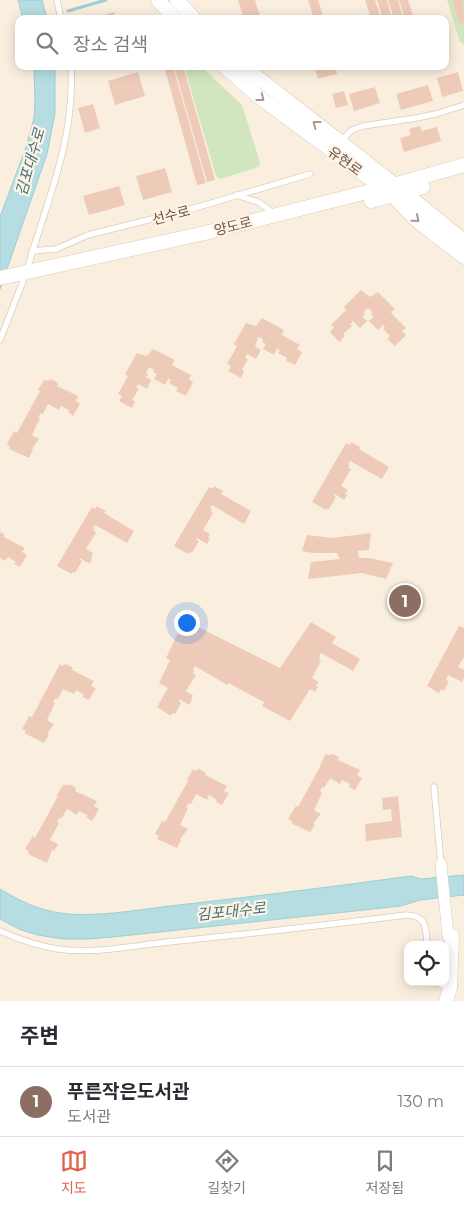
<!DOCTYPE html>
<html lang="ko">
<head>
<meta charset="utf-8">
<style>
  :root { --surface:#fff; --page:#f7f7f7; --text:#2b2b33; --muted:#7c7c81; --line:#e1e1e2; --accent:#df634a }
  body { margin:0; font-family:Montserrat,"Noto Sans KR",sans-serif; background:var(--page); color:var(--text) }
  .controls { position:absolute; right:15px; bottom:15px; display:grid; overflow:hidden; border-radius:10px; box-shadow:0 2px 12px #0003 }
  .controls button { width:45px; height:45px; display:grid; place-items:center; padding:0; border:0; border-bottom:1px solid var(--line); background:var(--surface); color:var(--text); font:25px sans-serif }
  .you { position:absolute; left:186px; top:622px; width:18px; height:18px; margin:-12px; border:4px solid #fff; border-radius:50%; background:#1a73e8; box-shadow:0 0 0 8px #1a73e833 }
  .badge { display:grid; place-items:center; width:32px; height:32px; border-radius:50%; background:var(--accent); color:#fff; font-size:16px; font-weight:700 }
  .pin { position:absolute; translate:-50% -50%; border:2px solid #fff; box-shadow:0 1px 5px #0006 }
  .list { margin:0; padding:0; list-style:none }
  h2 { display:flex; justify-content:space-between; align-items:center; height:65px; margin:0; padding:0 20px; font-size:21px }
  h2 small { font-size:16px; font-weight:400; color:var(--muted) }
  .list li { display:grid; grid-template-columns:32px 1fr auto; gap:15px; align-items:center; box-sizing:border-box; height:70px; padding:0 20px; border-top:1px solid var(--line) }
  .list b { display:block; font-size:19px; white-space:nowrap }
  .list p { margin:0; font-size:16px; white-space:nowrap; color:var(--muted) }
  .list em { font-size:16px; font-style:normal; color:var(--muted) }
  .icon { flex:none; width:28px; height:28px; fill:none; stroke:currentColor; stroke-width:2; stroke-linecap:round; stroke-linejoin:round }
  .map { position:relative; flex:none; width:464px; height:1001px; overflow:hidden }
  .search { position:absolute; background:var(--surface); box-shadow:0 2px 12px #0003; left:15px; right:15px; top:15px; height:55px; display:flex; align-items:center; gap:12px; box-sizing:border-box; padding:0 18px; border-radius:10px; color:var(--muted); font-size:19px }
  .sheet { height:135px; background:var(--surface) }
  nav { display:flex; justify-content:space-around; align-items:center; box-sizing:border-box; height:70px; border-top:1px solid var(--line); background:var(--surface); font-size:14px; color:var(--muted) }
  nav a { display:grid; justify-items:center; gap:2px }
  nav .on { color:var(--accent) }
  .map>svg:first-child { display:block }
  .green { fill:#d1e6bf }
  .water { fill:#b6dee2; stroke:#9cced3 }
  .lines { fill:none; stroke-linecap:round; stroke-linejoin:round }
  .stream { stroke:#9cced3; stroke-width:3 }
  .building { fill:#eecbb8 }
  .service-casing { stroke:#decabc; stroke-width:7 }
  .minor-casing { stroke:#decabc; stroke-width:12 }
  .tertiary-casing { stroke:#decabc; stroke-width:15 }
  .service { stroke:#fff; stroke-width:5.5 }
  .minor { stroke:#fff; stroke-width:11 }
  .tertiary { stroke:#fff; stroke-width:14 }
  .oneway { stroke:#a99892 }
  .labels { text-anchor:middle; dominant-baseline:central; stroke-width:4.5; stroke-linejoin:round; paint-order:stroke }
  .street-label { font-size:14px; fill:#6f5449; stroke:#fef3e5 }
  .water-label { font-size:15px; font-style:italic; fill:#41747b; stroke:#fef3e5 }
</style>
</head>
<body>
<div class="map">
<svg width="464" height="1001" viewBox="0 0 464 1001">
  <rect width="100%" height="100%" fill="#faefdf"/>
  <g class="green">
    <path d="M447 0H464V45L460 42Z"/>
    <path d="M184 66H201L242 105 259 159 260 164 258 167 221 179 216 176Z"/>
  </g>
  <g class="water">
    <path d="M18 0H42L47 19H23Z"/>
    <path d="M34 66H55V113L47 154 0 289V217L26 147 34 118 35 102Z"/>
    <path d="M464 875V895L420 900 401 906 113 937 89 939H63L38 935 21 930 0 919V889C18 900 38 910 60 913 92 918 137 910 170 906 250 897 331 887 411 876L421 879Z"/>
  </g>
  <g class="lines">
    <path class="stream" d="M68 11 106 0"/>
  </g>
  <g class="building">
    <path d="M238 0H255L261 19H244Z"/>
    <path d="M308 0H318L324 19H314Z"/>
    <path d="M365 0H375L381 19H371Z"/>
    <path d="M377 0H387L392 19H383Z"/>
    <path d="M388 0H398L403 19H394Z"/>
    <path d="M399 0H408L414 19H405Z"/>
    <path d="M452 0H463L464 22 460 24Z"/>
    <path d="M114 12 116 19H99L98 17Z"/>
    <path d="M164 66H173L206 183 197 185Z"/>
    <path d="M174 66H183L215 180 207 182Z"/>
    <path d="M314 66H335L337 74 318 79Z"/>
    <path d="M138 72 145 96 115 105 108 81Z"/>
    <path d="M458 72 463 91 442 97 437 78Z"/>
    <path d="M428 85 433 101 401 110 396 94Z"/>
    <path d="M375 87 380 103 354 111 349 94Z"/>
    <path d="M344 91 348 105 336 108 332 94Z"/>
    <path d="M93 104 100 128 85 133 78 108Z"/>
    <path d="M420 126 422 131 437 127 441 141 404 152 400 138 411 135 409 129Z"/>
    <path d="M165 168 172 192 143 200 136 176Z"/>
    <path d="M119 186 125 205 89 215 83 196Z"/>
    <path d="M361 290 370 297 378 292 395 309 391 313 406 328 402 331 406 335 395 346 387 339 390 336 383 329 385 327 383 325 378 330 369 321 374 317 371 314 372 312 368 308 364 312 365 314 362 317 367 321 360 328 353 321 350 324 352 326 343 334 345 336 339 342 330 332 334 327 331 325 346 310 344 307Z"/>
    <path d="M262 318 284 330 282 335 300 345 297 349 302 352 295 365 286 361 287 358 278 353 280 350 277 348 274 355 263 349 266 344 262 342 263 339 258 337 255 347 261 350 256 359 247 354 245 358 248 359 242 370 244 371 241 378 228 371 231 366 227 364 237 346 234 344 246 323 256 326Z"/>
    <path d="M153 349 175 360 172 365 191 375 189 379 193 382 186 396 176 391 178 388 169 383 171 380 168 379 165 385 154 379 157 374 153 372 154 370 149 367 146 373 148 374 146 377 151 380 147 389 138 384 136 388 139 389 132 400 135 401 132 408 119 401 122 396 118 394 128 376 125 374 137 353 147 356Z"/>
    <path d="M48 379 50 381 51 379 58 383 57 386 78 396 76 401 80 404 73 416 68 412 69 410 61 406 59 410 48 404 43 414 41 413 38 417 40 418 32 435 39 439 32 449 33 450 29 458 9 449 10 446 7 444 14 431 17 433 40 391 38 390 44 380 47 381Z"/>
    <path d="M351 442 360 447 359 449 389 467 382 479 350 461 348 464 350 465 348 468 351 469 341 486 348 490 345 494 347 495 344 500 335 494 334 496 336 497 329 509 327 508 326 510 312 502 346 443 350 445Z"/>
    <path d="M214 486 223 491 221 494 251 511 244 524 212 505 210 508 212 509 211 512 213 513 203 530 210 534 208 538 210 539 207 544 197 538 196 540 199 541 192 553 190 552 188 554 174 546 209 487 212 489Z"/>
    <path d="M97 506 106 511 104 513 134 531 127 543 95 525 93 528 95 529 94 531 96 533 86 549 93 553 91 558 92 559 90 564 80 558 79 559 82 561 75 573 73 572 71 574 57 566 92 507 95 509Z"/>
    <path d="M0 532 4 534V537L25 548 22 552 27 555 20 567 14 564 16 562 8 557 5 561 0 558Z"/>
    <path d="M371 533 369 550 358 551 359 558H369L393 563 386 579 362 573 308 579 311 562 340 559 337 553H313L302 551 307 535 332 538Z"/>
    <path d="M184 620 280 668 311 622 336 637 332 643 360 659 353 671 321 653 319 656 320 657 319 660 321 661 312 678 319 682 316 686 318 687 315 692 310 689 290 721 262 706 264 702 228 683 227 685 195 666 193 670 195 671 193 673 196 675 186 691 193 695 191 699 192 700 189 705 180 699 179 701 181 703 175 714 172 713 171 716 157 707 168 688 159 683 170 660 166 658Z"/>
    <path d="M459 626 464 628V657L458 667 464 670V678L462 682 448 675 446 680 449 681 444 691 441 689 439 693 427 686Z"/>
    <path d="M60 664 62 666 66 664 73 668 72 670 94 681 91 686 96 688 89 700 83 697 84 695 76 690 74 694 63 689 58 699 56 698 53 702 55 703 47 720 54 724 47 734 49 735 44 743 24 733 26 731 22 729 29 716 32 717Z"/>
    <path d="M326 754 329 755 333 754 339 757 338 760 360 770 357 775 362 778 355 790 349 787 350 784 342 780 340 784 330 778 324 788 322 787 320 791 322 793 314 810 321 814 313 824 315 825 310 832 291 823 292 821 288 819 296 806 298 807 321 765H320Z"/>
    <path d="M193 769 195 771 199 769 206 773 205 775 227 786 224 791 229 793 222 805 216 802 217 800 209 795 207 800 196 794 191 804 189 803 186 807 188 808 180 825 188 829 180 839 181 840 177 848 157 839 159 836 155 834 162 821 165 822 188 781 187 780Z"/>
    <path d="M66 784 69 786 70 784 76 788 75 791 97 801 94 806 99 809 92 821 86 817 87 815 79 811 77 815 67 809 61 819 59 818 57 822 59 823 50 840 58 844 54 851 52 850 47 863 28 854 29 851 25 849 33 836 35 838 58 796 57 795 63 785 65 786Z"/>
    <path d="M398 796 402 837 366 841 365 824 392 821 391 809 383 810 382 798Z"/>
  </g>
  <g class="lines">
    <g class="service-casing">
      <g id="service">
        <path d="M57 0 61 19"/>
        <path d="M340 142 352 130 363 126 416 118 436 114 464 105"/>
        <path d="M236 195 258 202 275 214"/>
        <path d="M32 251 56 249 88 235 188 210 310 174"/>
        <path d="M27 270C47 200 75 141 71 66"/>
        <path d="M0 340 23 281"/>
        <path d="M434 787 441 864"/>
        <path d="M0 931C18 939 38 946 58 949 94 954 132 946 168 942 247 934 327 925 406 915 427 916 426 927 427 945"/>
        <path d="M433 982 445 986"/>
      </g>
    </g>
    <g class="minor-casing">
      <path id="minor" d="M441 864 448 936"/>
    </g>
    <g class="tertiary-casing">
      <g id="tertiary">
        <path d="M158 0 175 19"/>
        <path d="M177 0 194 19"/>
        <path d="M224 66 258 96 393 196 415 219 464 257"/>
        <path d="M243 66 395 185 464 241"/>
        <path d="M371 201 423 187"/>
        <path d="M0 278 205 233 383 188 464 165"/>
        <path d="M446 1001 450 988 452 936"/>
      </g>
    </g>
    <use href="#service" class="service"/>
    <use href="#minor" class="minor"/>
    <use href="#tertiary" class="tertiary"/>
  </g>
  <defs><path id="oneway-chevron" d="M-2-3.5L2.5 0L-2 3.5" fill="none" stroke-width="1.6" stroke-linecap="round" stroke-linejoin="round" transform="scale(1.25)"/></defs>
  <g class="oneway">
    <use href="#oneway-chevron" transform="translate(261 98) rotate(38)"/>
    <use href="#oneway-chevron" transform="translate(316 124) rotate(-143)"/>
    <use href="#oneway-chevron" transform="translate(416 219) rotate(41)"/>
  </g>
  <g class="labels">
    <g class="street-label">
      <text transform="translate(345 161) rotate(36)">유현로</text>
      <text transform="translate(171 215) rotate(-15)">선수로</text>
      <text transform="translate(233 226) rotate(-14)">양도로</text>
    </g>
    <g class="water-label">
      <text transform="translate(30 162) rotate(-74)">김포대수로</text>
      <text transform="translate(231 911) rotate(-6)">김포대수로</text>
    </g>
  </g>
</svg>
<div class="controls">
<button><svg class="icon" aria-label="locate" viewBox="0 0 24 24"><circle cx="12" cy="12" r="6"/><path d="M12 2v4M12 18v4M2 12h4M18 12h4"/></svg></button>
</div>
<div class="you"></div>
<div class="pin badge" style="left:405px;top:601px;background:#8d6e63">1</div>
<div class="search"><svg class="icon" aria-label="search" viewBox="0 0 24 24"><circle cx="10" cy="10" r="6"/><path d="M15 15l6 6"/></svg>장소 검색</div>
</div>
<section class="sheet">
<h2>주변<small></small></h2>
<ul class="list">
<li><span class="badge" style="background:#8d6e63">1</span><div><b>푸른작은도서관</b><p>도서관</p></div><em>130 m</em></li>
</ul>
</section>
<nav>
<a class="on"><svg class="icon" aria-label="map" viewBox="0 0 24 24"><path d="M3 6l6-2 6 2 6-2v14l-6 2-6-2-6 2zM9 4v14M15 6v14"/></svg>지도</a>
<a><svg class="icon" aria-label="directions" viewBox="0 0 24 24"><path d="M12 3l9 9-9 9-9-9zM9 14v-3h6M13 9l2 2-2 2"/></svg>길찾기</a>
<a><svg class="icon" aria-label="saved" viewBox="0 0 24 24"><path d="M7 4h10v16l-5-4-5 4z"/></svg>저장됨</a>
</nav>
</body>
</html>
